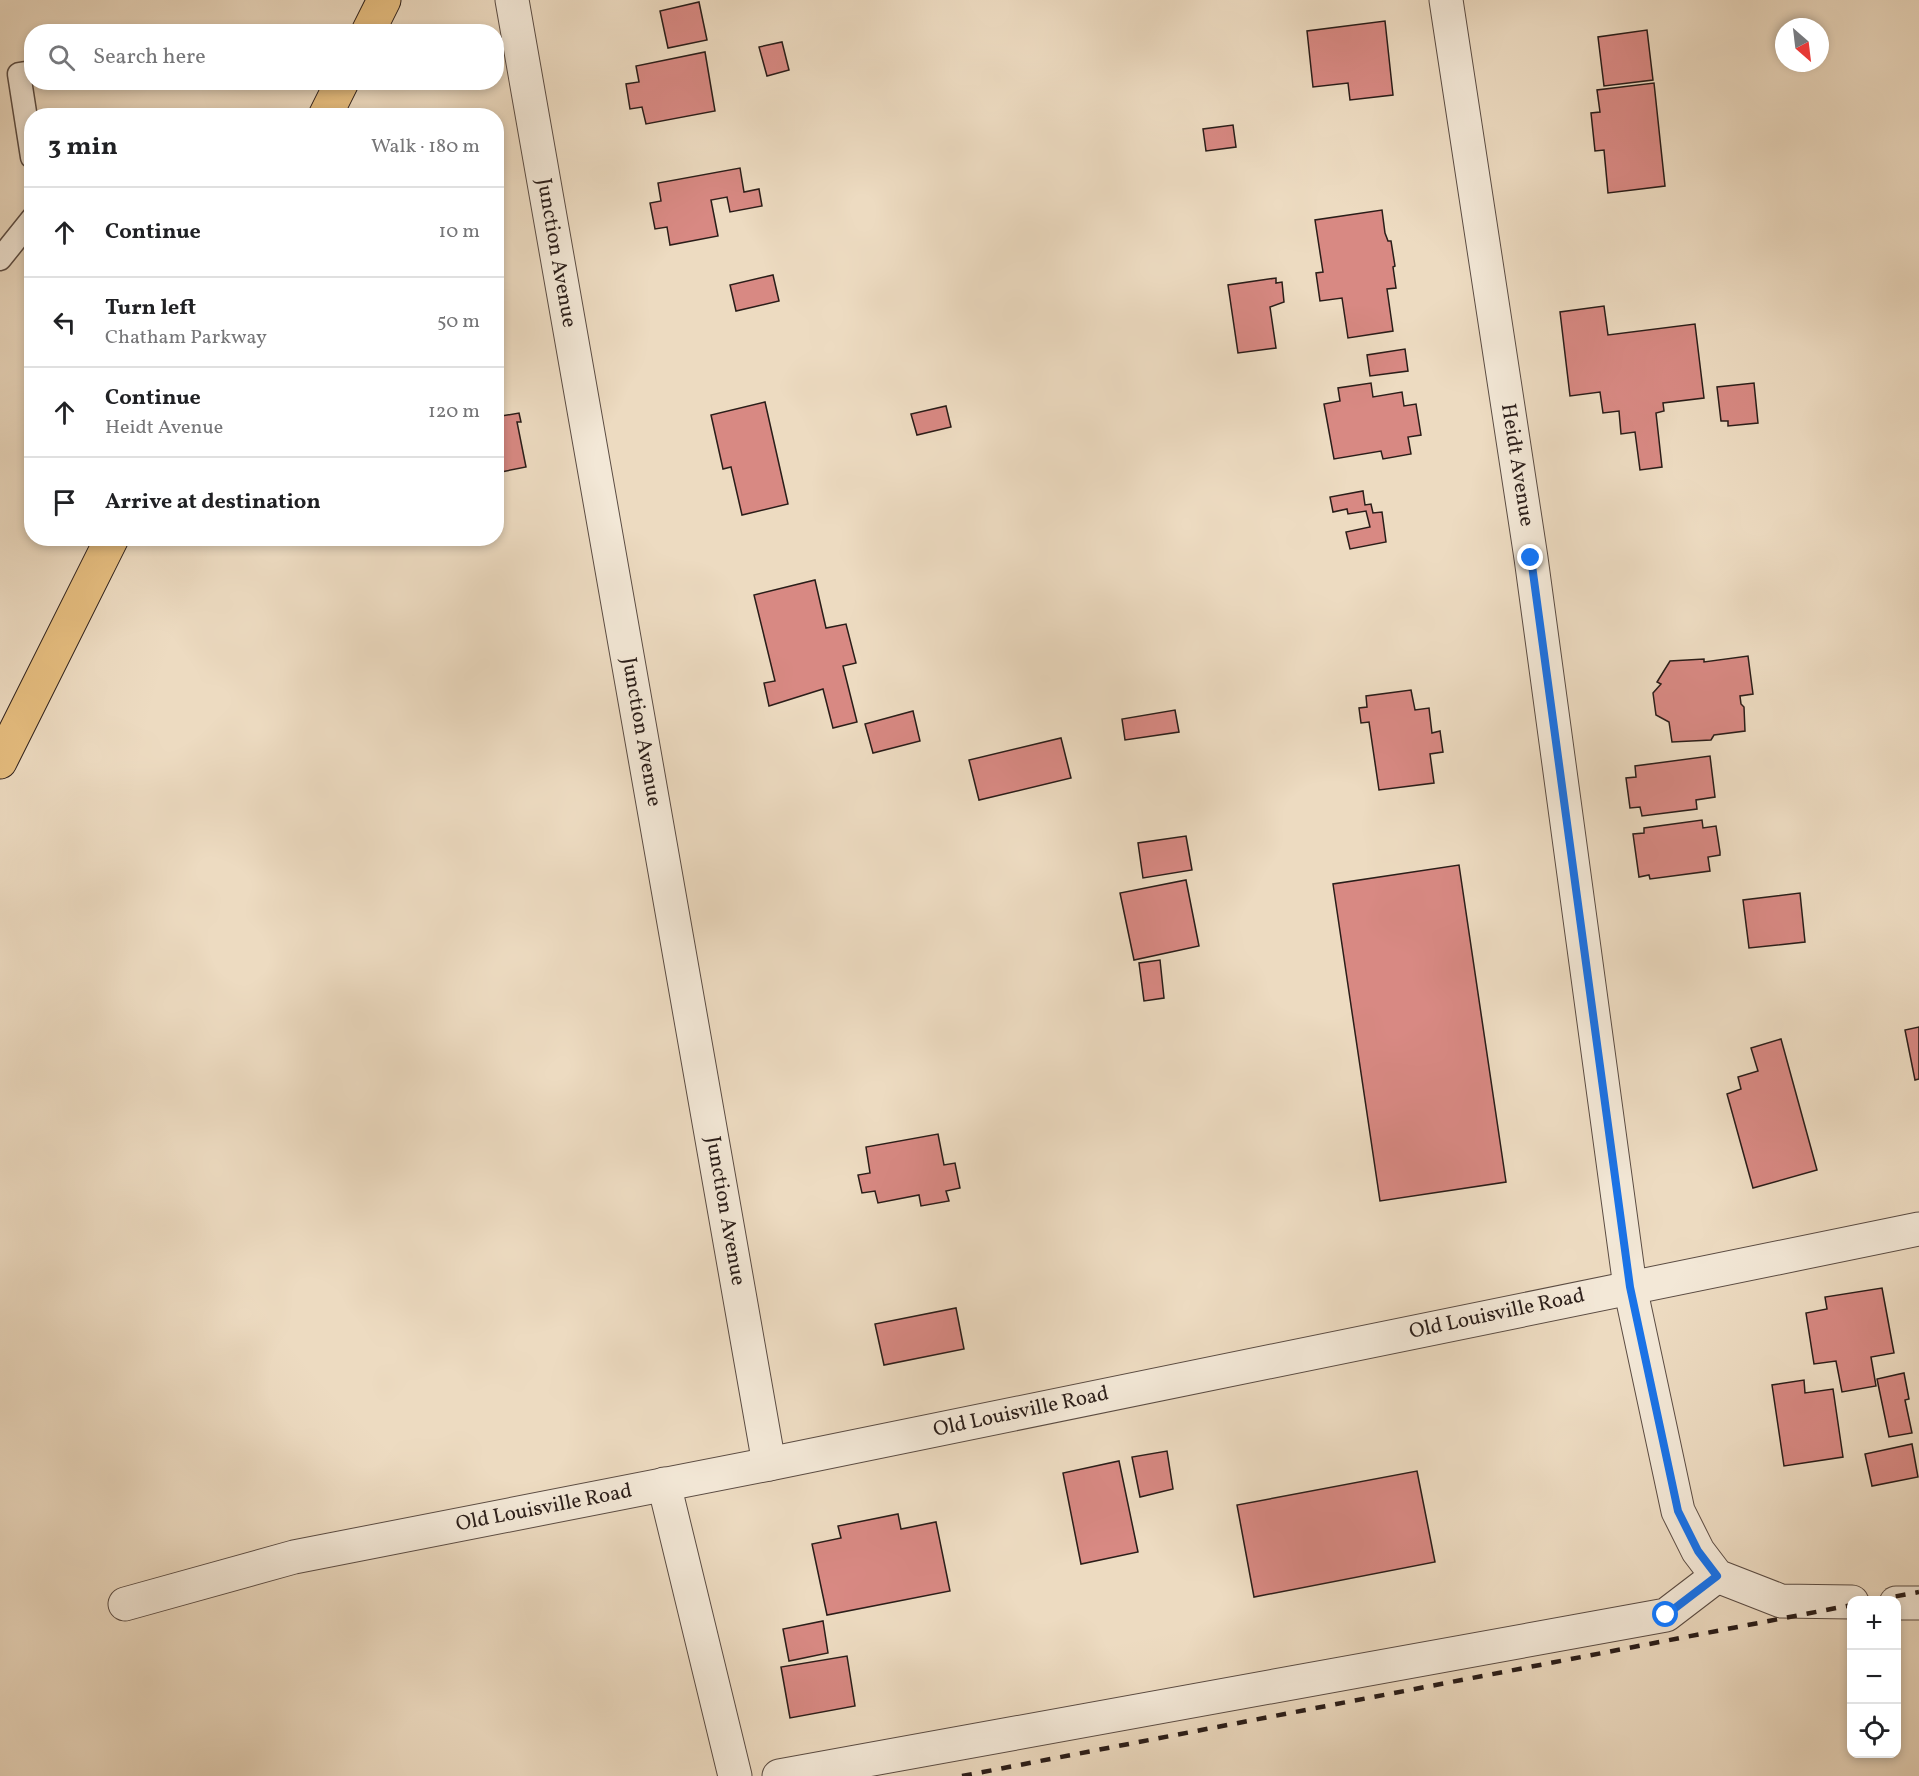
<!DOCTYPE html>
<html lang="en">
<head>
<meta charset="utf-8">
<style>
  :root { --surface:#fff; --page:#f2f2f2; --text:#202124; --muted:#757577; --line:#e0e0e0 }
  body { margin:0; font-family:Vollkorn,serif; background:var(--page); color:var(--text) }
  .controls { position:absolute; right:18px; bottom:18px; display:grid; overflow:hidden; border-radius:12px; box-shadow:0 3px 9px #0003 }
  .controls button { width:54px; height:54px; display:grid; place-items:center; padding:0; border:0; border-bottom:2px solid var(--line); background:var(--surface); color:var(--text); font:30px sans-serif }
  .compass { position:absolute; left:1775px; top:18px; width:54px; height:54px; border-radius:50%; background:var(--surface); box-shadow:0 3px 9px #0003; rotate:152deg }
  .stop { position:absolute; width:18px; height:18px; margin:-14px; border:4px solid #1a73e8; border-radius:50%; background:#fff }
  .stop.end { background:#1a73e8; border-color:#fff; box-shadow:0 2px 6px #0008 }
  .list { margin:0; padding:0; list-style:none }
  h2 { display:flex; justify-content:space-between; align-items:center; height:78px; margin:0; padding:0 24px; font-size:26px }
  h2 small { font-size:20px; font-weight:400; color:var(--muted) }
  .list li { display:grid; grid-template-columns:39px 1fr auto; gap:18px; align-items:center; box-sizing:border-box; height:90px; padding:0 24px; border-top:2px solid var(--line) }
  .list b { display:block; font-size:22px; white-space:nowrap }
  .list p { margin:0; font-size:20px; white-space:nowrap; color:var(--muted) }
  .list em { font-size:20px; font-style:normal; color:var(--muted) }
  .icon { flex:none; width:33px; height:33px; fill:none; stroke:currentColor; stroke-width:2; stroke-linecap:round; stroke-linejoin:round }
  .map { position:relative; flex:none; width:1919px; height:1776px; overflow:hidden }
  .search { position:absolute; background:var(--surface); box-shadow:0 3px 9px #0003; left:24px; top:24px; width:480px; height:66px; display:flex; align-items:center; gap:15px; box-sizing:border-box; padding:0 21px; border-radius:24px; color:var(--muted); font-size:22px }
  .panel { position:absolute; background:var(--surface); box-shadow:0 3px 9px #0003; left:24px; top:108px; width:480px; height:438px; border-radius:24px }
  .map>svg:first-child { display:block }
  .building { fill:#d88983; stroke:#2a1d19; stroke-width:1.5 }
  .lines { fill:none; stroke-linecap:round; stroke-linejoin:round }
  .lane-casing { stroke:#5b4c43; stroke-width:25 }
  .street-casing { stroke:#5b4c43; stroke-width:35 }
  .primary-casing { stroke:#2a1d19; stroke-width:35 }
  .lane { stroke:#f3e8d7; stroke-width:22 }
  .street { stroke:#f3e8d7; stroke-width:33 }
  .primary { stroke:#e6be80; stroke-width:33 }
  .rail { stroke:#2a1d19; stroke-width:4.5; stroke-dasharray:10 10; stroke-linecap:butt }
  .route { stroke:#1a73e8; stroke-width:8 }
  .labels { text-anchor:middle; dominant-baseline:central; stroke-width:5; stroke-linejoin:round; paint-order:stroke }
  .street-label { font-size:21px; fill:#2a1d19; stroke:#f3e8d7 }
</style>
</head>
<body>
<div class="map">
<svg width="1919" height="1776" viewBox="0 0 1919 1776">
  <rect width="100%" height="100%" fill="#eddbc1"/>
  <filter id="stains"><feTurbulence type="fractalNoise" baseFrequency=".00333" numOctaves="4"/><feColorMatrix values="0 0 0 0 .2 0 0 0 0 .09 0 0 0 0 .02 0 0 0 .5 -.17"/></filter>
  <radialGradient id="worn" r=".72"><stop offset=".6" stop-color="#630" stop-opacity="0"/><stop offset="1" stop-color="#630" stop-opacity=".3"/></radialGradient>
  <g class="building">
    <path d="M699 2 707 40 668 48 660 11Z"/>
    <path d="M1385 21 1393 95 1350 100 1348 83 1313 87 1307 31Z"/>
    <path d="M1647 30 1653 80 1604 86 1598 37Z"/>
    <path d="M782 42 789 70 767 76 759 47Z"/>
    <path d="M705 52 715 111 646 124 642 107 630 109 626 84 639 82 636 66Z"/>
    <path d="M1654 83 1665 186 1608 193 1604 150 1595 151 1591 113 1600 112 1597 90Z"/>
    <path d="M1233 125 1236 147 1206 151 1203 129Z"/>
    <path d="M740 168 744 192 759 189 762 206 730 212 727 197 711 200 718 236 670 245 667 227 655 229 650 203 661 201 658 183Z"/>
    <path d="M1382 210 1385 233 1388 241H1391L1395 266 1393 267 1396 288 1387 289 1393 331 1348 338 1342 298 1320 301 1316 273 1323 272 1315 220Z"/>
    <path d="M773 275 779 301 736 311 730 285Z"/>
    <path d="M1276 278V283L1282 282 1284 302 1270 307 1276 348 1238 353 1228 285Z"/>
    <path d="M1604 306 1608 335 1695 324 1704 398 1663 403 1664 411 1656 413 1662 467 1640 470 1635 432 1621 434 1619 411 1603 413 1600 392 1570 396 1560 312Z"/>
    <path d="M1405 349 1408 371 1370 376 1367 355Z"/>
    <path d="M1371 383 1373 397 1402 392 1404 406 1416 404 1421 435 1408 437 1411 454 1383 459 1381 451 1334 459 1324 404 1340 401 1338 388Z"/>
    <path d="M1754 383 1758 423 1728 426V421H1721L1717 387Z"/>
    <path d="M765 402 788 504 742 515 731 467 723 469 711 415Z"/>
    <path d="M946 406 951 427 917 435 911 414Z"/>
    <path d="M519 413 521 422H517L526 467 496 473V417Z"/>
    <path d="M1363 491 1365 505 1371 504 1373 513 1382 512 1386 542 1350 549 1346 532 1370 527 1366 511 1348 514 1347 509 1333 512 1330 497Z"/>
    <path d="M815 580 826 628 846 624 856 663 843 666 857 722 833 728 823 689 769 706 764 683 775 681 754 595Z"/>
    <path d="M1748 656 1753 694 1740 696 1741 704 1744 707 1745 731 1714 735 1711 740 1672 742 1669 722 1656 715 1653 693 1661 684 1657 682 1670 661 1704 659V662Z"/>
    <path d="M1411 690 1415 710 1429 708 1432 733 1440 731 1443 752 1430 754 1434 783 1379 790 1369 722 1361 723 1359 708 1367 707 1366 696Z"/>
    <path d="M1175 710 1179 732 1125 740 1122 719Z"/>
    <path d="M913 711 920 741 873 753 865 724Z"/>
    <path d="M1061 738 1071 778 979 800 969 760Z"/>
    <path d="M1710 756 1715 797 1696 800 1697 809 1642 816 1640 807 1630 808 1626 778 1636 777 1635 766Z"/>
    <path d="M1702 820 1703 828 1716 826 1720 852V855L1708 857 1710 871 1650 879 1649 875 1639 877 1633 834 1644 833V828Z"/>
    <path d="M1186 836 1192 870 1143 878 1138 843Z"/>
    <path d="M1459 865 1506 1182 1380 1201 1333 884Z"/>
    <path d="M1186 880 1199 946 1134 960 1120 893Z"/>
    <path d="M1800 893 1805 942 1749 948 1743 900Z"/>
    <path d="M1160 960 1164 998 1144 1001 1139 963Z"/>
    <path d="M1919 1027V1079L1915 1080 1905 1030Z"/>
    <path d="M1781 1039 1817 1170 1753 1188 1727 1094 1741 1089 1738 1077 1758 1071 1751 1048Z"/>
    <path d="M938 1134 944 1165 955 1163 960 1188 946 1191 949 1201 921 1206 919 1195 878 1203 875 1191 862 1193 858 1175 870 1173 866 1147Z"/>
    <path d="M1882 1288 1894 1353 1871 1357 1876 1386 1842 1392 1836 1361 1814 1364 1806 1313 1827 1309 1825 1297Z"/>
    <path d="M956 1308 964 1349 884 1365 875 1324Z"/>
    <path d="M1904 1373 1909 1399 1905 1400 1912 1433 1889 1437 1877 1379Z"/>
    <path d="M1804 1380 1805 1393 1833 1389 1843 1457 1784 1466 1772 1385Z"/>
    <path d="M1912 1444 1918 1477 1872 1486 1865 1454Z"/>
    <path d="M1167 1451 1173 1489 1140 1497 1132 1457Z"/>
    <path d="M1119 1461 1138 1552 1081 1564 1063 1473Z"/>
    <path d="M1417 1471 1435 1562 1254 1597 1237 1505Z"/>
    <path d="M898 1514 901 1529 936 1522 950 1591 827 1615 812 1544 841 1538 838 1526Z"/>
    <path d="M823 1621 828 1653 789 1661 783 1629Z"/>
    <path d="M847 1656 855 1706 790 1718 781 1667Z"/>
  </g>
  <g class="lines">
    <g class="lane-casing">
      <g id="lane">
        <path d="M32 72 19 74 32 157"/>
        <path d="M0 259 32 219"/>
      </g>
    </g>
    <g class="street-casing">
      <g id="street">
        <path d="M512 0 769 1464"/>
        <path d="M1446 0 1531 558 1630 1287 1678 1511 1698 1551 1717 1576 1781 1601 1852 1602"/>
        <path d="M664 1484 735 1776"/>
        <path d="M1896 1603H1919"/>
        <path d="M125 1604 294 1557 769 1464 1919 1229"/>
        <path d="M779 1776 1666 1615 1717 1576"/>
      </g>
    </g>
    <g class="primary-casing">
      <g id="primary">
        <path d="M368 32 384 0"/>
        <path d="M325 116 342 82"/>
        <path d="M0 762 112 538"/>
      </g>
    </g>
    <use href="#lane" class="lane"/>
    <use href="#street" class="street"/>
    <use href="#primary" class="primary"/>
    <g class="rail">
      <path d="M1876 1600 1919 1592"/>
      <path d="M962 1776 1852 1605"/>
    </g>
  </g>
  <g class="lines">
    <path class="route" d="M1531 558 1630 1287 1678 1511 1698 1551 1717 1576 1666 1615"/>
  </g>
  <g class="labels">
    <g class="street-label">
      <text transform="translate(556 253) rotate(80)">Junction Avenue</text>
      <text transform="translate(1517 465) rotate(81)">Heidt Avenue</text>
      <text transform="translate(641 732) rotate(80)">Junction Avenue</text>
      <text transform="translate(725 1211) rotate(80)">Junction Avenue</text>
      <text transform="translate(1497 1314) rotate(-12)">Old Louisville Road</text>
      <text transform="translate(1021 1412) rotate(-12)">Old Louisville Road</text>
      <text transform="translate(544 1508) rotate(-11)">Old Louisville Road</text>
    </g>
  </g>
  <rect width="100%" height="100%" filter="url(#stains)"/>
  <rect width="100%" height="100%" fill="url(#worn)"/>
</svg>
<div class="controls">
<button>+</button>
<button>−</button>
<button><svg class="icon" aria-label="locate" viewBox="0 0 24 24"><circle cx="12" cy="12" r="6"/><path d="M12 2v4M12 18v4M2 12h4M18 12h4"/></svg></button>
</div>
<svg class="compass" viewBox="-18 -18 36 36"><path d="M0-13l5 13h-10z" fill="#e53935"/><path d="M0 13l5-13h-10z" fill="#757577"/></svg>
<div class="stop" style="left:1666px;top:1615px"></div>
<div class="stop end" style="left:1531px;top:558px"></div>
<div class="search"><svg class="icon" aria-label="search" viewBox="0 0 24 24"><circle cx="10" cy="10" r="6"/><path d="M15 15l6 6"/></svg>Search here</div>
<section class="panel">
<h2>3 min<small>Walk · 180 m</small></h2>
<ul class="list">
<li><svg class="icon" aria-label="ahead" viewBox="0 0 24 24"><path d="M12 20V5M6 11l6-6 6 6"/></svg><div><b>Continue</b></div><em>10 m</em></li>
<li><svg class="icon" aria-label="left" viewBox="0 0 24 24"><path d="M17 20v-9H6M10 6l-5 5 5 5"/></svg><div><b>Turn left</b><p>Chatham Parkway</p></div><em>50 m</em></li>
<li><svg class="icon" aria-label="ahead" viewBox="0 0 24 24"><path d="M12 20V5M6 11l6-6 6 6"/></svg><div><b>Continue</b><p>Heidt Avenue</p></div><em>120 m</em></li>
<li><svg class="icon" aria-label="arrive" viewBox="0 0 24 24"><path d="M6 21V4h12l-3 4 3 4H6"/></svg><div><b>Arrive at destination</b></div></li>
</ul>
</section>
</div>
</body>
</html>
